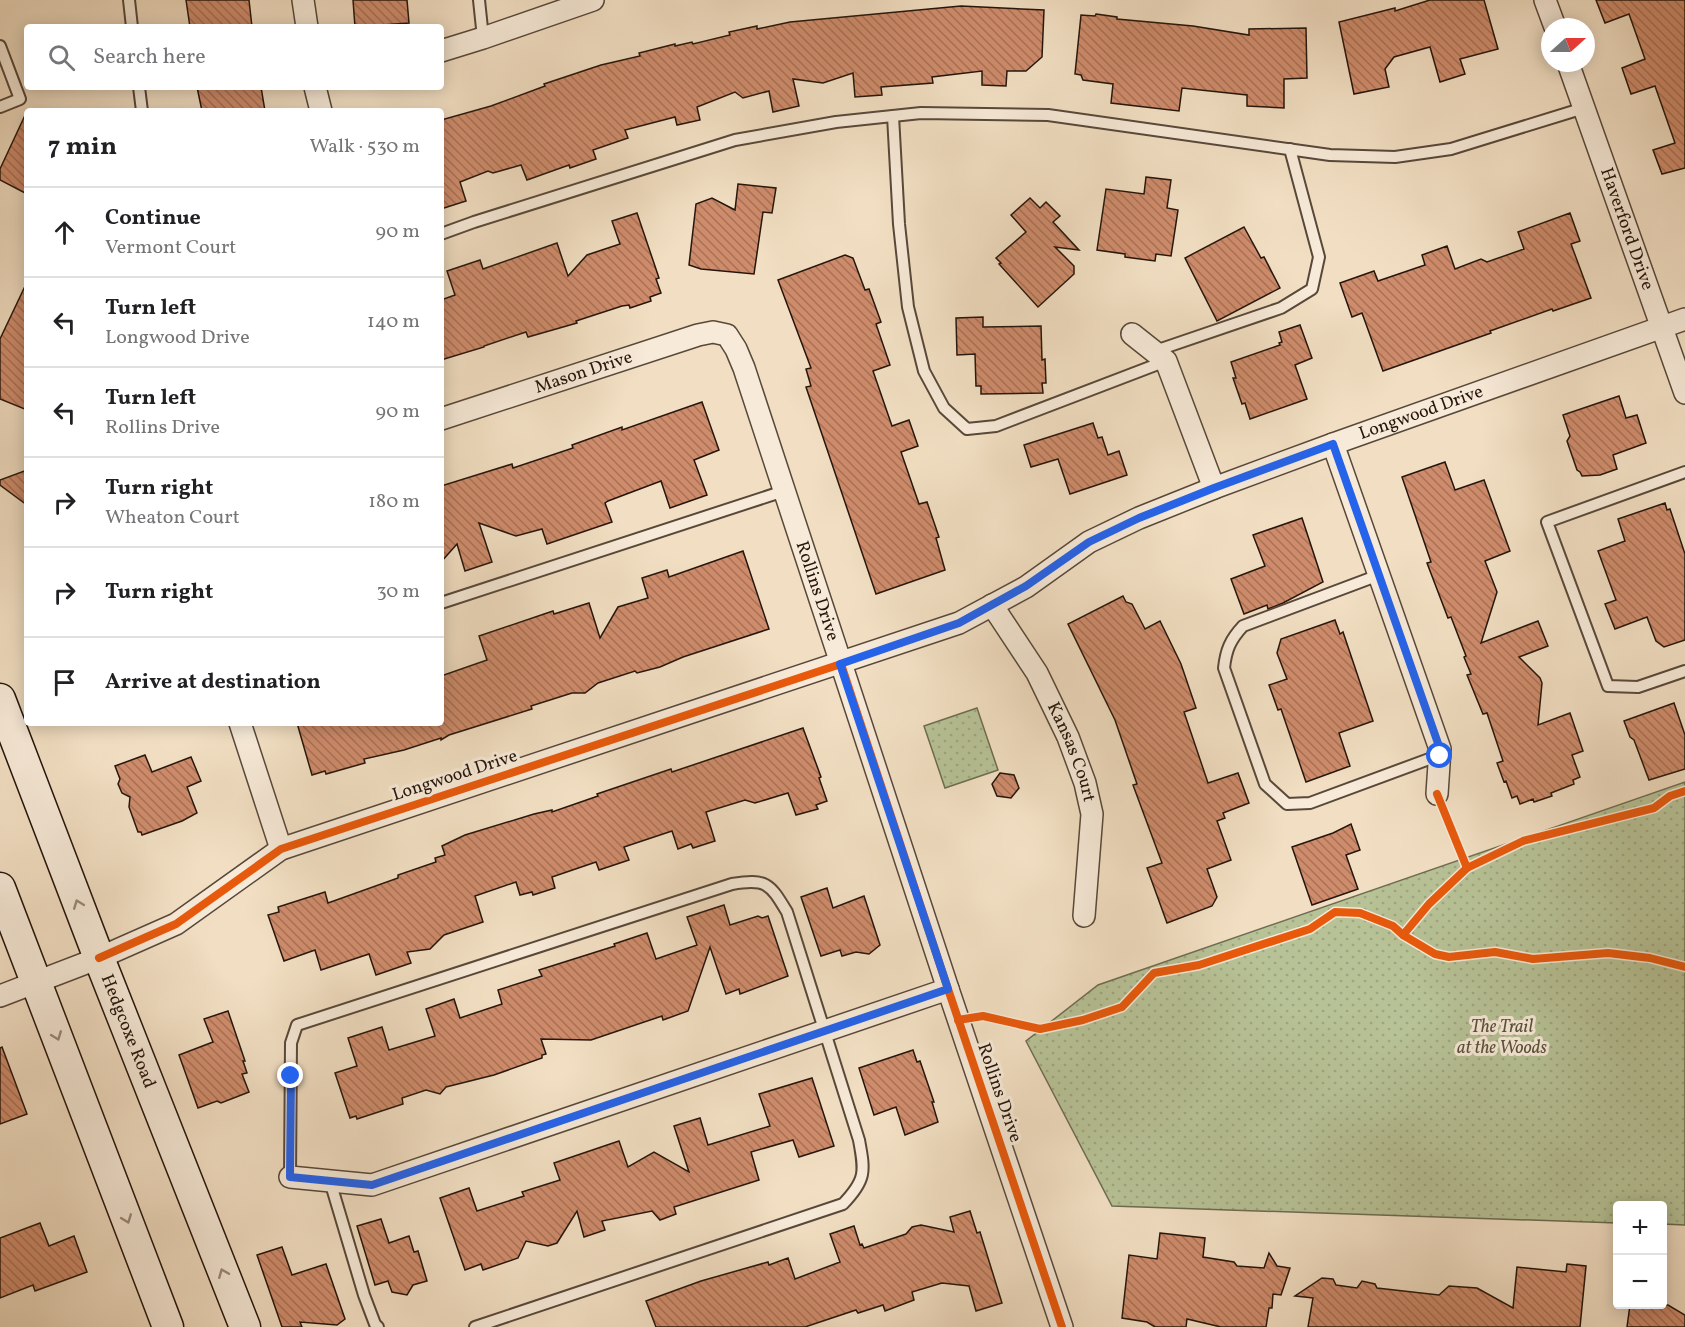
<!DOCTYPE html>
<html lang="en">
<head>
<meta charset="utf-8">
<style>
  :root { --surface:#fff; --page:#f6f6f6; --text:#202124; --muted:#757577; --line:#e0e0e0 }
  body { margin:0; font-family:Vollkorn,serif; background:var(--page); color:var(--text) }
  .controls { position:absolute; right:18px; bottom:18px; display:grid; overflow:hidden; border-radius:6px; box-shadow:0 3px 15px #0003 }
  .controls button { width:54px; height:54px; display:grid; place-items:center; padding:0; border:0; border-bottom:2px solid var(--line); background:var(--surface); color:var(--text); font:30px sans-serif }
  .compass { position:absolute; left:1541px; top:18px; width:54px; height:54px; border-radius:50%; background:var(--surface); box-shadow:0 3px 15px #0003; rotate:69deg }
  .stop { position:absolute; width:18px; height:18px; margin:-14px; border:4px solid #2563eb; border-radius:50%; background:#fff }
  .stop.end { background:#2563eb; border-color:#fff; box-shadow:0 2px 6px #0008 }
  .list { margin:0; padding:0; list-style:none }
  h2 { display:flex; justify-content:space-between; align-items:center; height:78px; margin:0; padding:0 24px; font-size:26px }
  h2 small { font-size:20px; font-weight:400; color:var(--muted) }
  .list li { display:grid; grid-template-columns:39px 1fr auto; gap:18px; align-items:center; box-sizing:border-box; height:90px; padding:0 24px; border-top:2px solid var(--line) }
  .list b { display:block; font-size:22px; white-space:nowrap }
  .list p { margin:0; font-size:20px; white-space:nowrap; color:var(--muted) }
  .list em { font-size:20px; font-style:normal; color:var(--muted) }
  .icon { flex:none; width:33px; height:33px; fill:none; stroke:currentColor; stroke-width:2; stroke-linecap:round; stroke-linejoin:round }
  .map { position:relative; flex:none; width:1685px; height:1327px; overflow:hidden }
  .search { position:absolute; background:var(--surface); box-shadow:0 3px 15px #0003; left:24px; top:24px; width:420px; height:66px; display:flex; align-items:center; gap:15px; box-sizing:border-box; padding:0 21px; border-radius:6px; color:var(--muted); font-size:22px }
  .panel { position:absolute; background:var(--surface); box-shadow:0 3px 15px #0003; left:24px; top:108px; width:420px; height:618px; border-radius:6px }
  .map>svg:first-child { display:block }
  .park { fill:url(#park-dots); stroke:#6e6c51; stroke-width:1.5 }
  .building { fill:url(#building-back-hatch); stroke:#25150c; stroke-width:1.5 }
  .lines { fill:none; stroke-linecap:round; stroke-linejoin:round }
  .lane-casing { stroke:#58483a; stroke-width:14 }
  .street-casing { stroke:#58483a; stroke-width:24 }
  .secondary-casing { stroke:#25150c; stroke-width:33 }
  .lane { stroke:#f7ead8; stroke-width:10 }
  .street { stroke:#f7ead8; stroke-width:21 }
  .secondary { stroke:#f7ead8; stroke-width:30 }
  .cycleway-casing { stroke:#f7ead8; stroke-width:11 }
  .cycleway { stroke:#e8590c; stroke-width:8 }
  .oneway { stroke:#988a7c }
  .route { stroke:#2563eb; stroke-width:8 }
  .labels { text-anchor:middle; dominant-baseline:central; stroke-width:6; stroke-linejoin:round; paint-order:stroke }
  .street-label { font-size:18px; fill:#25150c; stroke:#f7ead8 }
  .park-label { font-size:18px; font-style:italic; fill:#58523c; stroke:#f7ead8 }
</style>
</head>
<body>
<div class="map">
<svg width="1685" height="1327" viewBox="0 0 1685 1327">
  <defs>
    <pattern id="park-dots" width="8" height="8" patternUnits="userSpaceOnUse" patternTransform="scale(1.5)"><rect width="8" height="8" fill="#b7c296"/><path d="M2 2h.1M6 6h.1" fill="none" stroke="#9da680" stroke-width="1.8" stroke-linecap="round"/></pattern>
    <pattern id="building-back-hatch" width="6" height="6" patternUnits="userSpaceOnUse" patternTransform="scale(1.5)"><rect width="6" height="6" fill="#cf8c6c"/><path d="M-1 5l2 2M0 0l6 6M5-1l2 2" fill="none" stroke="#a87157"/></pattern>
  </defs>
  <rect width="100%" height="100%" fill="#f2dfc3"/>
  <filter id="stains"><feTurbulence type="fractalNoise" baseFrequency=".00333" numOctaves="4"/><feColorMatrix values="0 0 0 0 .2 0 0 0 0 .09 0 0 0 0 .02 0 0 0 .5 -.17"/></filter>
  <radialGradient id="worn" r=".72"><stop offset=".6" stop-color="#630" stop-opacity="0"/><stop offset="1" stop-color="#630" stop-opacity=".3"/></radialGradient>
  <g class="park">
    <path d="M977 708 998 770 945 788 924 726Z"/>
    <path d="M1685 782V1225L1663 1224 1662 1206H1618L1617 1223 1112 1206 1026 1041 1098 985Z"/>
  </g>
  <g class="building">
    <path d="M186 0H249L252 27H190Z"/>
    <path d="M353 0H407L409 23 355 27Z"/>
    <path d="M1430 0H1484L1498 49 1460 59 1465 74 1440 82 1430 47 1394 57 1385 69 1389 87 1354 94 1339 22 1395 8V11Z"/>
    <path d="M1596 0H1685V168L1662 174 1653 150 1675 143 1655 86 1631 94 1622 68 1645 59 1629 14 1605 23Z"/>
    <path d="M961 6 1044 10 1042 57 1026 71H1007L1006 86 982 85V71L932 77 933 83 881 87 882 95 855 97 853 73 823 83 793 79 799 106 773 112 769 91 743 98 735 92 697 107 700 120 677 125 675 117 625 130 628 138 593 150 596 159 570 168 569 165 527 180 521 165 493 173 488 171 460 182 466 201 441 209V120L491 106 545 86 544 84 601 65 640 56 639 53 675 44V46L692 42 693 44 730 35 729 32 757 26V29L790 22Z"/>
    <path d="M1096 14 1117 17V19L1193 26 1249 35V29L1306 28 1307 78 1284 79V108L1247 106V95L1182 88 1179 111 1111 103 1113 84 1083 80 1081 75 1075 74 1081 15 1095 16Z"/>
    <path d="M197 87H261L265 111H202Z"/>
    <path d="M27 111V194L0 180V169Z"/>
    <path d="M1146 177 1171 180 1167 208 1178 210 1171 256 1156 254 1155 261 1125 257V254L1097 250 1106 189 1144 194Z"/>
    <path d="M738 184 776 188 772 213 763 212 754 274 701 269 689 265 696 204 712 198 735 210Z"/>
    <path d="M1030 198 1040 208 1046 202 1060 216 1053 222 1079 250 1055 247 1074 266V274L1038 307 999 264 1001 263 996 258 1026 232 1011 215Z"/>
    <path d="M637 213 659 278 656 279 661 293 650 297 651 301 630 308 629 305 622 306 576 321 577 323 528 337 526 332 484 346V347L441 360V300L455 295 447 271 480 260 483 269 557 243 568 276 587 255 620 244 612 221Z"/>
    <path d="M1570 213 1580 241 1571 244 1591 298 1553 311 1552 309 1490 331 1491 333 1383 371 1362 313 1352 317 1340 283 1374 271 1378 281 1425 265 1422 255 1447 246 1455 269 1481 259 1487 262 1524 249 1518 232Z"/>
    <path d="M1244 227 1261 258 1264 257 1280 288 1217 321 1185 258Z"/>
    <path d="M845 255 853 258 865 290 869 289 881 322 876 324 890 365 873 371 892 426 909 420 918 446 901 452 919 504 927 502 939 537 936 538 945 570 876 594 806 387 811 386 806 369 811 368 778 280Z"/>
    <path d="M27 282V410L0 399V339Z"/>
    <path d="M983 317V327L1041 326 1042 360 1045 359 1046 383H1042L1043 393 981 394V386H976L975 354 957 355 956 318Z"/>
    <path d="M1300 325 1312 358 1295 365 1307 399 1250 419 1245 403 1242 404 1233 378H1236L1231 362 1280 345 1279 343 1282 342 1279 332Z"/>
    <path d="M1619 396 1626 418 1637 415 1646 443 1613 455 1617 469 1600 475 1582 476 1580 472 1577 470 1567 441 1570 436 1563 415Z"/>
    <path d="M702 402 719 450 694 460 707 495 670 508 661 481 608 501 605 503 612 522 547 544 542 529 516 536 479 523 492 562 465 571 457 544 441 562V486L512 464 513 468 573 448 572 445 622 427V430Z"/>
    <path d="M1093 423 1098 438 1102 437 1108 455 1119 451 1127 475 1070 494 1058 459 1031 467 1024 445Z"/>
    <path d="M1445 462 1455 490 1484 480 1510 551 1485 561 1497 592 1481 643 1538 621 1548 646 1519 657 1540 678 1542 683 1538 725 1570 713 1583 751 1572 755 1580 777 1573 780 1574 784 1551 793 1552 796 1534 802 1533 799 1520 804 1517 796 1512 798 1506 781 1504 782 1497 763 1503 761 1487 713 1483 714 1467 675 1471 674 1464 657 1466 656 1451 617 1448 618 1427 563 1431 562 1402 477Z"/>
    <path d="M27 470V505L0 485V480Z"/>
    <path d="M1665 503 1667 510 1670 509 1685 554V640L1664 647 1656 641 1647 617 1615 629 1605 604 1616 600 1598 551 1625 541 1618 519Z"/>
    <path d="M1302 518 1323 582 1283 603 1268 609 1267 605 1244 614 1231 579 1265 566 1253 535Z"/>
    <path d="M743 551 769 629 683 657 660 667 637 673 635 671 598 683 585 693H572L531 706 532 709 449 735 441 740V738L404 750 364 759 365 763 326 774 325 771 312 775 297 723H441V676L487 660 479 636 553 611 554 614 589 603 600 638 618 607 648 598 642 578 667 570 669 577Z"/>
    <path d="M1123 596 1126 602 1132 604 1145 629 1160 621 1181 664 1196 708 1184 712 1208 783 1238 773 1249 803 1223 813 1225 818 1217 821 1231 860 1207 869 1217 897 1212 906 1167 923 1147 868 1162 863 1133 785 1137 784 1115 720 1068 624Z"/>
    <path d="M1335 620 1340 634 1343 632 1373 721 1339 733 1350 766 1306 782 1281 709 1278 710 1269 685 1287 679 1277 653 1281 639Z"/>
    <path d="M1674 703 1685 735V769L1649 780 1634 740 1630 737 1624 721Z"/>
    <path d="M803 728 821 777 819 778 827 801 816 805 818 809 796 815 788 793 755 803 745 800 706 812 715 841 693 848 691 844 678 849 672 831 624 847 629 860 599 870 596 862 552 877 555 888 533 895 532 892 520 895 516 882 475 896 483 922 444 935 430 949 407 952 411 963 376 975 369 954 321 970 315 950 284 961 268 915 279 912 278 907 325 892 328 903 398 878V875L436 862 435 858 445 855 442 846 465 835 534 814 552 810V812L598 796 597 794 671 769 672 772Z"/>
    <path d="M145 755 152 772 191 757 201 781 187 787 197 813 182 821 142 835 141 832H138L129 807 130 797 122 793 118 784 120 779 115 766Z"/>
    <path d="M1000 773 1014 775 1019 788 1011 798 997 796 992 784Z"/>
    <path d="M1351 824 1360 850 1346 855 1358 889 1312 905 1292 847 1333 833Z"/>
    <path d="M827 888 833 908 864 896 880 945 869 954 856 952 842 956 840 950 821 956 801 897Z"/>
    <path d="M724 905 730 925 758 916 762 918 768 916 788 976 740 994 739 989 726 994 710 947 688 1011 663 1020 662 1016 591 1040 541 1039 546 1054 542 1055V1058L494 1075 446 1087 440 1094 426 1090 402 1098 403 1104 357 1119 356 1116 350 1118 335 1073 357 1066 348 1038 382 1027 389 1050 435 1036 426 1009 454 999 460 1018 502 1004 498 990 542 976 539 970 615 946 614 944 647 933 656 959 697 945 687 917Z"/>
    <path d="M228 1011 245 1061H243L247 1073 242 1074 249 1092 221 1103 217 1101 198 1108 179 1055 213 1042 204 1019Z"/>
    <path d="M2 1047 27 1114 0 1124V1048Z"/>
    <path d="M913 1050 917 1062 920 1061 934 1102H932L938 1122 905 1135 896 1107 874 1115 859 1068Z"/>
    <path d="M812 1078 834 1146 799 1157 793 1140 751 1152 759 1180 674 1207 676 1214 660 1220 652 1211 602 1221 605 1230 584 1237 577 1211 557 1243 548 1246 526 1241 518 1258 483 1270 481 1264 465 1270 440 1198 469 1188 477 1211 524 1196 522 1192 560 1180 554 1163 619 1141 628 1167 654 1152 689 1172 674 1126 700 1118 708 1145 770 1126 759 1094Z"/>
    <path d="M970 1211 977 1233 980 1232 1002 1303 976 1311 969 1286 942 1283 912 1292 914 1300 885 1311 883 1305 858 1313 856 1310 805 1327H656L646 1301 701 1281 768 1262 769 1265 788 1258 795 1279 840 1262 830 1234 854 1226 860 1245 862 1244 864 1248 906 1234 912 1227 921 1225 954 1232 950 1217Z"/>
    <path d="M381 1219 389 1243 409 1236 414 1252 418 1251 427 1281 413 1285 407 1295 392 1292 388 1281 375 1285 357 1226Z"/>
    <path d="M40 1223 49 1246 74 1236 87 1272 35 1291 33 1285 0 1298V1238Z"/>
    <path d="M1160 1233 1205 1238 1203 1257 1234 1262 1237 1266 1264 1268 1269 1253 1277 1266 1290 1268 1281 1295 1273 1294 1272 1308H1269L1266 1327H1221L1187 1319 1186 1327H1155L1147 1322 1122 1318 1129 1255 1157 1259Z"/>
    <path d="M282 1247 292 1275 326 1264 345 1319 337 1325 300 1322 302 1327H282L257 1255Z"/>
    <path d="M1567 1264 1586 1266 1580 1327H1308L1313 1298 1295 1296 1322 1278 1333 1279 1336 1285 1357 1288 1362 1281 1375 1284 1377 1288 1439 1295 1449 1286 1477 1288 1513 1308 1517 1267 1566 1272Z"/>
    <path d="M1630 1305H1668L1685 1315V1327H1627Z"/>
  </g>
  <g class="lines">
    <g class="lane-casing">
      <g id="lane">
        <path d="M129 0 132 27"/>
        <path d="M479 0 483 38"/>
        <path d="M0 46 20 99 0 107"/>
        <path d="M139 87 142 111"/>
        <path d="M893 116 899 224 908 307 924 371 944 408 967 429 996 426 1166 361"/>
        <path d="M441 234 474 222 735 140 836 122 921 113 1048 115 1330 155 1395 157 1451 149 1584 108"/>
        <path d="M1155 351 1281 308 1312 289 1319 257 1290 149"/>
        <path d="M1685 472 1547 522 1608 686 1638 687 1685 671"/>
        <path d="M1379 575 1243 626C1230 640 1226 650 1224 668L1265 784 1287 804 1310 803 1440 755"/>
        <path d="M441 603 784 491"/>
        <path d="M290 1177 291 1043 297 1025 732 884C767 878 770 884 787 912L859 1140C865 1172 866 1180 843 1204L475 1327"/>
        <path d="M330 1181 364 1295 375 1324 378 1327"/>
      </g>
    </g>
    <g class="street-casing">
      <g id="street">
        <path d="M303 0 307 27"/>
        <path d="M1545 0 1555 27"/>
        <path d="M441 51 483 38 593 0"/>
        <path id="s1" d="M1568 63 1685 393"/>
        <path d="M315 87 321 111"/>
        <path d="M1132 334 1166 361 1214 488"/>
        <path id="s2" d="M441 419 698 335 713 332 727 335 736 349 744 368 948 989 1062 1327"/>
        <path d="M1333 444 1440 749 1437 794"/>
        <path id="s3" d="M992 605 1037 673 1068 737 1085 783 1092 814 1084 916"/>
        <path d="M240 723 281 849"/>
        <path id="s4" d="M0 996 99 958 176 924 281 849 959 623 1026 587 1089 542 1139 518 1214 488 1333 444 1685 319"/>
        <path d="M290 1177 372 1185 948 989"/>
      </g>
    </g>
    <g class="secondary-casing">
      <g id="secondary">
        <path id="s5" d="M0 699 99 958 245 1327"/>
        <path d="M0 888 168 1327"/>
      </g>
    </g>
    <use href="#lane" class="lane"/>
    <use href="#street" class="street"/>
    <use href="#secondary" class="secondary"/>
    <g class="cycleway-casing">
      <g id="cycleway">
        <path d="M1685 791 1670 796 1654 808 1523 841 1467 868 1429 904 1403 935 1435 954 1449 957 1495 952 1533 959 1608 953 1650 958 1685 967"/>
        <path d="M1437 794 1467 868"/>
        <path d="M99 958 176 924 281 849 841 664 948 989 1062 1327"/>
        <path d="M958 1020 983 1016 1040 1029 1083 1020 1122 1007 1154 973 1199 965 1310 929 1335 912 1360 913 1393 926 1403 935"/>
      </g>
    </g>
    <use href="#cycleway" class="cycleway"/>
  </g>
  <defs><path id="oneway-chevron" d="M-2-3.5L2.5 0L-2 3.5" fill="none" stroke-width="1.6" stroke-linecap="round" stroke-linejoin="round" transform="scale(1.5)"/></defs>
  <g class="oneway">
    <use href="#oneway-chevron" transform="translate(78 904) rotate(-111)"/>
    <use href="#oneway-chevron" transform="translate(57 1036) rotate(69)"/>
    <use href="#oneway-chevron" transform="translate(127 1219) rotate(69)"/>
    <use href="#oneway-chevron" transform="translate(223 1273) rotate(-112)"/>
  </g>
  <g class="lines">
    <path class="route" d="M291 1076 290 1177 372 1185 948 989 840 664 959 623 1026 586 1089 542 1139 518 1214 488 1333 444 1440 749V756"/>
  </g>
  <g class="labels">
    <g class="street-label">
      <text stroke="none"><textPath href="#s1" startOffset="176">Haverford Drive</textPath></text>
      <text stroke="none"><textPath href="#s2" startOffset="150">Mason Drive</textPath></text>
      <text stroke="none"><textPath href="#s4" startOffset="1544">Longwood Drive</textPath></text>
      <text stroke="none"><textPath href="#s2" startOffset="572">Rollins Drive</textPath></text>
      <text stroke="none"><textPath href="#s3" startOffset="168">Kansas Court</textPath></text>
      <text transform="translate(455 776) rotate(-18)">Longwood Drive</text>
      <text stroke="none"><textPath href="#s5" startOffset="356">Hedgcoxe Road</textPath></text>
      <text transform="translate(999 1093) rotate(71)">Rollins Drive</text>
    </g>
    <g class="park-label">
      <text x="1502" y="1027">The Trail<tspan x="1502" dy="21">at the Woods</tspan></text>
    </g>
  </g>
  <rect width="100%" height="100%" filter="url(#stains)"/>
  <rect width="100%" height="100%" fill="url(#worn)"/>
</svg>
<div class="controls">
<button>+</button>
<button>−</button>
</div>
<svg class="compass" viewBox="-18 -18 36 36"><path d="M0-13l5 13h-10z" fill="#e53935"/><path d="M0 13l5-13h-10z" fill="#757577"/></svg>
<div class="stop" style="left:1440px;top:756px"></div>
<div class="stop end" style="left:291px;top:1076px"></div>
<div class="search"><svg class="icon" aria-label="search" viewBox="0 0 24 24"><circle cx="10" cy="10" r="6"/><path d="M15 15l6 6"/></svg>Search here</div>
<section class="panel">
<h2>7 min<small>Walk · 530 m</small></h2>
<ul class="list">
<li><svg class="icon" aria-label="ahead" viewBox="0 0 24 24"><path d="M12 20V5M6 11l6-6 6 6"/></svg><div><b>Continue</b><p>Vermont Court</p></div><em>90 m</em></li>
<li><svg class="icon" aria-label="left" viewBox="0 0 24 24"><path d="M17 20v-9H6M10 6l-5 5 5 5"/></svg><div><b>Turn left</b><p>Longwood Drive</p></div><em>140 m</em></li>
<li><svg class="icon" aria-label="left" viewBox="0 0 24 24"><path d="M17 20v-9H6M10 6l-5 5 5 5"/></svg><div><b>Turn left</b><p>Rollins Drive</p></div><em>90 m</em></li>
<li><svg class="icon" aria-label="right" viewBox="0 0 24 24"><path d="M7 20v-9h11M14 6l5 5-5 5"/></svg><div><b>Turn right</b><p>Wheaton Court</p></div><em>180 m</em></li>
<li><svg class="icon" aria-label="right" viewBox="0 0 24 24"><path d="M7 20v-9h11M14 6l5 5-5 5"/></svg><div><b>Turn right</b></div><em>30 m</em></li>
<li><svg class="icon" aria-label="arrive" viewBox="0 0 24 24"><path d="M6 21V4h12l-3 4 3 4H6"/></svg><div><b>Arrive at destination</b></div></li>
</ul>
</section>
</div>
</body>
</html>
